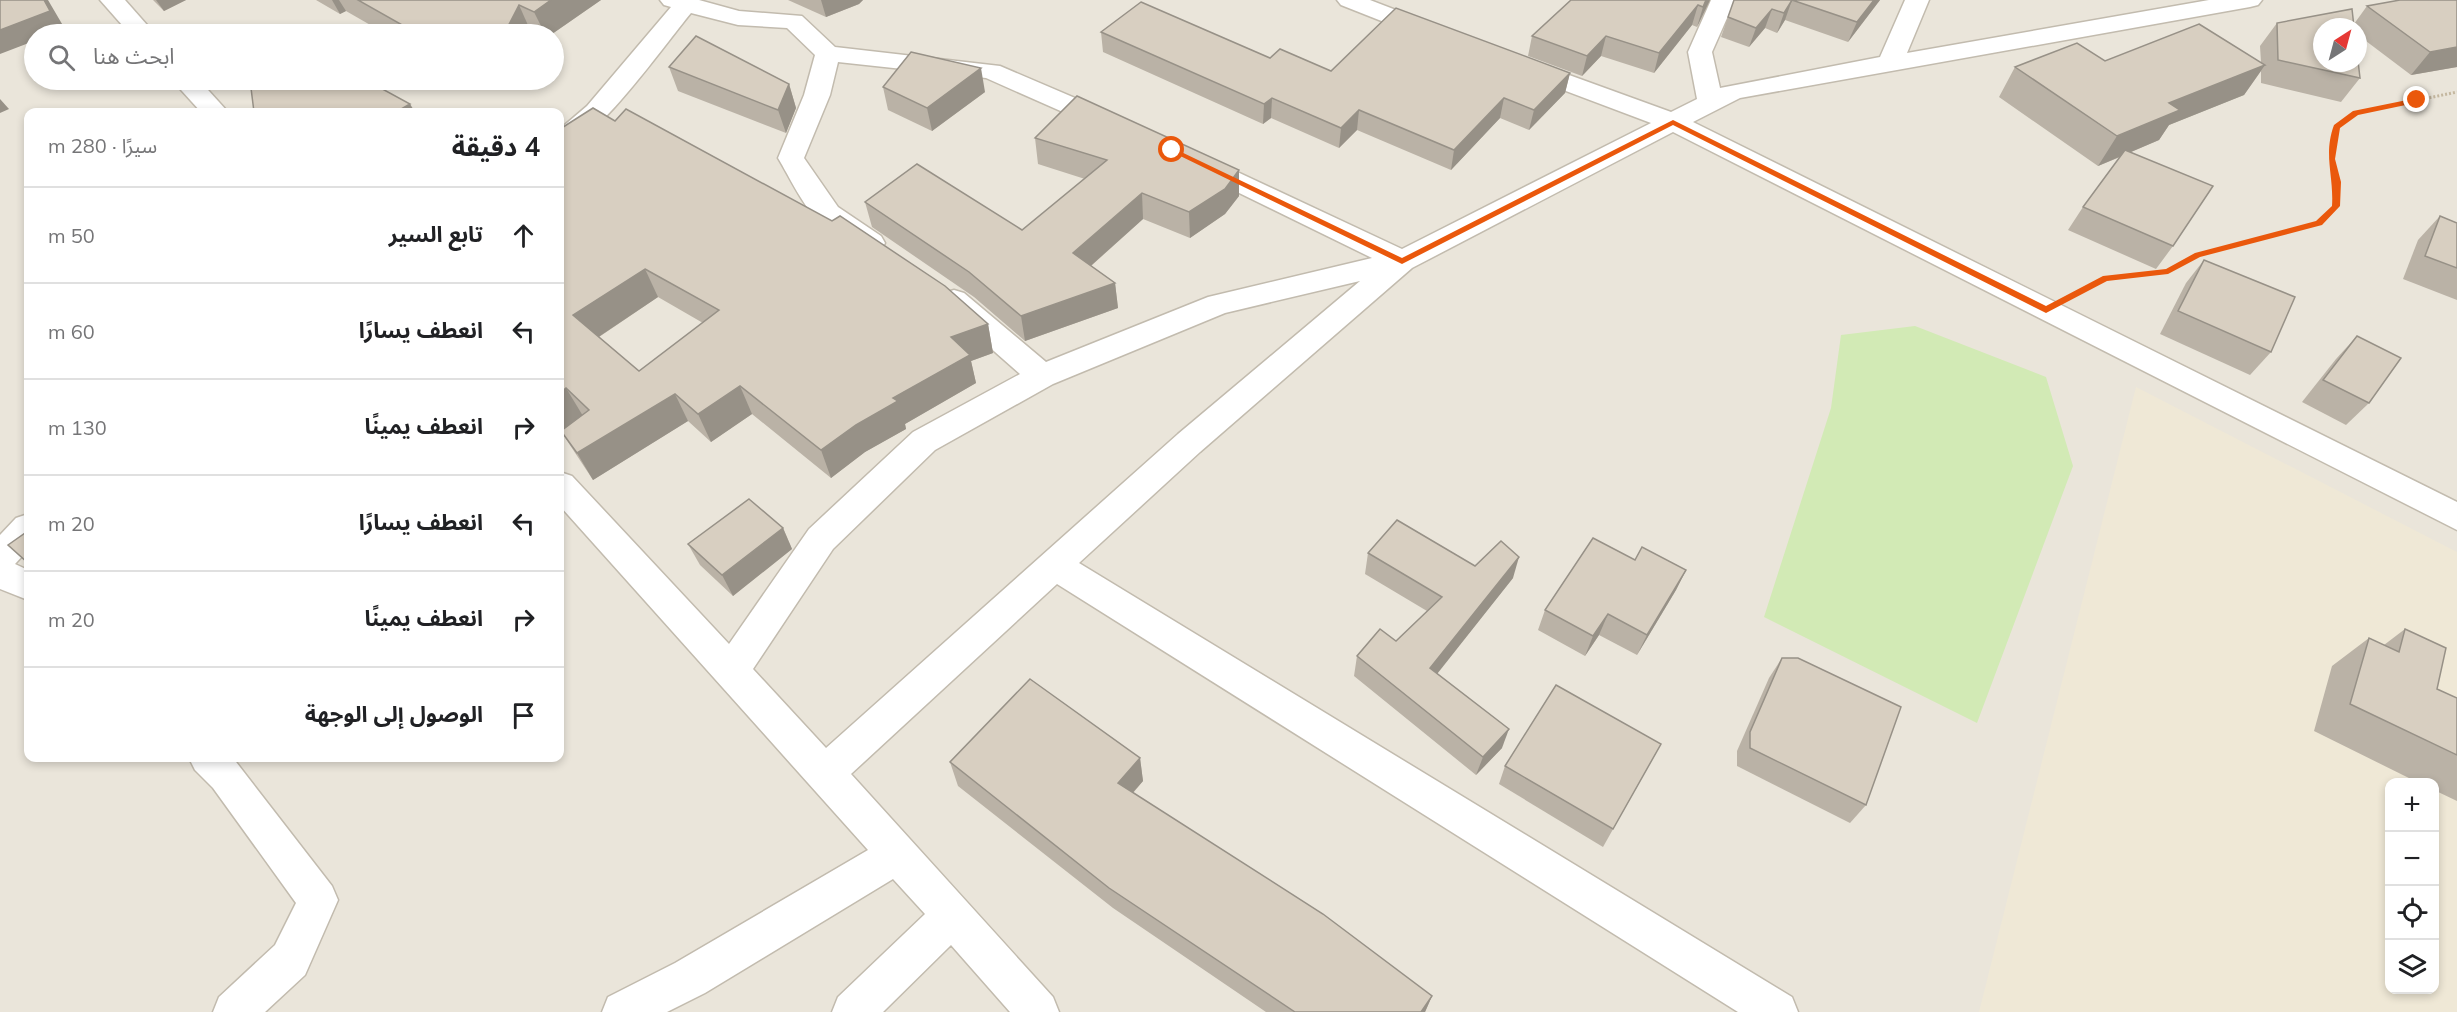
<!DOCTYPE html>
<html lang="ar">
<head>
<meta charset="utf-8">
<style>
  :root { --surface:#fff; --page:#f2f2f2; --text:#202124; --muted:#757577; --line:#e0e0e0 }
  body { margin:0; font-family:Mulish,"Noto Sans Arabic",sans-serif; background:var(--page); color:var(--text); direction:rtl }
  .controls { position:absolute; right:18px; bottom:18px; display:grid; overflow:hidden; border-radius:12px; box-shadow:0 3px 9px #0003 }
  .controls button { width:54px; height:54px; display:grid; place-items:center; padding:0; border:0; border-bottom:2px solid var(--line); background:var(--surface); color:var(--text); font:30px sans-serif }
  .compass { position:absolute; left:2313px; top:18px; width:54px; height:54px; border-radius:50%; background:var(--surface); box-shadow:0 3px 9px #0003; rotate:36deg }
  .stop { position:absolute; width:18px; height:18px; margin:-14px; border:4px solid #ea580c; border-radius:50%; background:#fff }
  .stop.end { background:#ea580c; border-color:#fff; box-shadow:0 2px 6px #0008 }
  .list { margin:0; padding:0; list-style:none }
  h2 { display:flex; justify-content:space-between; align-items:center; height:78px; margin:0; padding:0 24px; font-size:26px }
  h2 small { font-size:20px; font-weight:400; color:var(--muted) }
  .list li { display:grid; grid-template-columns:39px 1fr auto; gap:18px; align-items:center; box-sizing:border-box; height:96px; padding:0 24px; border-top:2px solid var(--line) }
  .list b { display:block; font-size:22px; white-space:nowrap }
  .list em { font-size:20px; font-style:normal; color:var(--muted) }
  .icon { flex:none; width:33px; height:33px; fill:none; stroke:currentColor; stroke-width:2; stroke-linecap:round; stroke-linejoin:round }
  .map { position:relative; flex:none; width:2457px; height:1012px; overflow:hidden; direction:ltr }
  .search { position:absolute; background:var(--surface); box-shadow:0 3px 9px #0003; left:24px; top:24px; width:540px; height:66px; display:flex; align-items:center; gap:15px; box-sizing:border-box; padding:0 21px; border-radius:33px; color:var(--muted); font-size:22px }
  .panel { position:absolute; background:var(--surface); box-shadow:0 3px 9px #0003; left:24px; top:108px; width:540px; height:654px; border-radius:12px; direction:rtl }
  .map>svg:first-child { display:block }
  .residential { fill:#eae5da; fill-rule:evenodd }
  .education { fill:#efe8d6; fill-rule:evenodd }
  .green { fill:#d2eab5 }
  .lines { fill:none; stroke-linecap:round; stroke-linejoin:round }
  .minor-casing { stroke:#c2bbae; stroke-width:3 }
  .path { stroke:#c4b79f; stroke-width:3; stroke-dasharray:2 2; stroke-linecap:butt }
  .minor { fill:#fff; fill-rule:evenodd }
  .wall { fill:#bab2a6; fill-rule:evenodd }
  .shaded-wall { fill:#979187 }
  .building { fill:#d8cfc1; stroke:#979187; stroke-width:1.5; fill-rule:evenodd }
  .route { fill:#ea580c }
</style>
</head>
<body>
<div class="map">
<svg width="2457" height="1012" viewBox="0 0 2457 1012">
  <rect width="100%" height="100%" fill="#f6f3ec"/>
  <path class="residential" d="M0 0H2457V1012H0ZM2322 27H2358V63H2322ZM34 34H554V80H34ZM28 112H560V758H28ZM2390 782H2434V990H2390Z"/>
  <path class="education" d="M2136 387 2457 552V1012H1979ZM2390 782H2434V990H2390Z"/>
  <path class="green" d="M1915 326 2046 377 2073 466 1977 723 1764 617 1831 408 1841 335Z"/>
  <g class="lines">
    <g class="minor-casing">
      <g id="minor">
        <path d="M100 0H125L155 34H130Z"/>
        <path d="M660 0H699L739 11 802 16 835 47 1000 66 1117 116 1121 122 1117 128 1108 130 1099 128 986 78 838 62 830 95 804 158 838 207 881 236 885 243 881 250C861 255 834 235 819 221 804 208 789 176 778 158L804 95 815 55 787 28 738 25 691 13C665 44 596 143 560 150V129L587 106 671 7 664 5Z"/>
        <path d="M1337 0H1370L1440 27 1443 32 1440 37 1431 39 1422 37 1341 5Z"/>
        <path d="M1711 0H1735L1712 52 1720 88 1880 57 1905 0H1929L1907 53 2209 0H2262L2258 5 2250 7 1740 98 1693 122 2457 502V530L1673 132 1412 268 1200 452 1079 563 1792 997 1798 1012H1738L1057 584 851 774 1053 997 1059 1012H1010L951 945 883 1012H832L838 997 925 914 893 879 705 993 667 1012H602L608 997 675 963 868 850 560 506V472L572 476 729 644 809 529 913 432 1020 374 944 307 939 300 944 293 954 290 964 293 1046 362 1208 297 1372 258 1190 169 1186 163 1190 157 1199 154 1402 249 1651 123 1518 73 1515 68 1518 63 1527 61 1536 63 1671 112 1697 99 1688 52ZM1360 281 1178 434 826 748 753 669 833 549 935 450 1053 384 1225 313Z"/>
        <path d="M172 80H199L228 112H201Z"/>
        <path d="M28 514V550L15 564 28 570V600L0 589V535L16 518Z"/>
        <path d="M189 758H233L332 886 338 900 305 975 265 1012H213L219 997 275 945 296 903 213 788 195 770Z"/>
      </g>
    </g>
    <path class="path" d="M2086 289 2106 279 2168 271 2198 255 2319 223 2336 206 2338 182 2331 159 2336 127 2356 113 2457 92"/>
    <use href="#minor" class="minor"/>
  </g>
  <g class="wall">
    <path d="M153 0H186L164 11Z"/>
    <path d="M316 0H601L552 34H537L531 32 530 34H386L346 11 340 14Z"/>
    <path d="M788 0H863L859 4 826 17Z"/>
    <path d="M1710 0 1697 27 1692 25 1654 73 1601 56 1582 76 1528 56 1532 36Z"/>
    <path d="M1734 0H1880L1848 42 1785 20 1777 33 1765 28 1749 47 1721 37Z"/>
    <path d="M2367 6 2457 67 2411 75 2358 35V27H2322L2360 78 2341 102 2261 83V71L2244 95 2169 125 2159 140 2131 152 2173 246 2156 269 2068 230 2083 207 2120 157 2098 166 1999 97 2015 67 2105 61 2261 62 2260 46 2277 23 2354 24Z"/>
    <path d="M1101 32 1270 58 1331 71 1570 73 1565 93 1529 130 1500 118 1451 170 1357 130 1339 148 1271 118 1263 124 1103 52Z"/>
    <path d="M669 67 789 84 796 108 786 133 678 91Z"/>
    <path d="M484 80H509L504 90Z"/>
    <path d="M883 87 985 92 932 131 888 110Z"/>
    <path d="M560 129 988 324 993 353 971 361 976 383 905 424 906 429 865 452 831 478 752 414 711 442 688 421 593 480 560 430ZM658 297 703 323 639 371 599 337Z"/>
    <path d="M1035 138 1239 170V196L1225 214 1190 238 1143 219 1091 266 1115 283 1118 308 1025 341 974 297 872 227 865 202 1022 230 1085 179 1038 164Z"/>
    <path d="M2440 216 2457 223V300L2403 279 2418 240Z"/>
    <path d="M2204 260 2271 352 2250 375 2160 334 2186 283Z"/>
    <path d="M2357 336 2369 403 2346 425 2302 402 2336 359Z"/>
    <path d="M783 528 792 549 733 596 700 565 688 544Z"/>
    <path d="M1368 553 1475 566 1513 578 1437 673 1502 748 1476 775 1354 676 1357 656 1396 641 1427 611 1365 574Z"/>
    <path d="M1635 560 1686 570 1676 590 1637 655 1599 635 1585 656 1538 630 1545 610Z"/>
    <path d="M2405 629 2437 689 2457 698V801L2434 790V783H2419L2314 731 2332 666 2369 638 2384 645Z"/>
    <path d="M1782 658 1866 805 1850 823 1737 766V751L1769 678Z"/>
    <path d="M1661 744 1603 847 1499 784 1505 766Z"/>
    <path d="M1140 758 1143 781 1133 793 1432 996 1425 1012H1266L1113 908 958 786 950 762Z"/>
  </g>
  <g class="shaded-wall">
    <path d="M44 0H48L65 29 51 34H34V41L0 54V30Z"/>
    <path d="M156 0H186L164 11Z"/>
    <path d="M332 0H339L346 11 340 14Z"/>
    <path d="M551 0H601L552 34H545L534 12Z"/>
    <path d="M821 0H863L859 4 826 17Z"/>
    <path d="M1706 0H1710L1697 27 1703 7Z"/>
    <path d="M1792 0 1785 20 1777 33 1784 13Z"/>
    <path d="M1874 0H1880L1848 42 1857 22Z"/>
    <path d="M519 5 531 32 530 34H504Z"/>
    <path d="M1698 5 1692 25 1654 73 1659 53Z"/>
    <path d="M1772 9 1765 28 1749 47 1756 28Z"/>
    <path d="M1606 36 1601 56 1582 76 1587 56Z"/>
    <path d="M2457 47V67L2411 75 2430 52Z"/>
    <path d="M2265 65 2244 95 2169 125 2159 140 2098 166 2117 136 2169 103Z"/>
    <path d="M981 68 985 92 932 131 927 108Z"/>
    <path d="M1570 73 1565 93 1529 130 1534 110Z"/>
    <path d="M498 80H509L504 90Z"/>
    <path d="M789 84 796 108 786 133 778 110Z"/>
    <path d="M1272 98 1271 118 1263 124 1264 104Z"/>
    <path d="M1504 98 1500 118 1451 170 1454 150Z"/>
    <path d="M0 99 9 109 0 113Z"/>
    <path d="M410 104 415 112H396Z"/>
    <path d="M1359 110 1357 130 1339 148 1341 128Z"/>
    <path d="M1239 170V196L1225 214 1190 238 1189 212Z"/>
    <path d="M1142 193 1143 219 1076 279 1073 253Z"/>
    <path d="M645 269 658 297 588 344 573 315Z"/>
    <path d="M1115 283 1118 308 1025 341 1021 316Z"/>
    <path d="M988 324 993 353 971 361 976 383 905 424 906 429 865 452 831 478 821 450 893 398 951 337Z"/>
    <path d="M740 386 752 414 711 442 698 414Z"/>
    <path d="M566 388 583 416 561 431 560 428V393Z"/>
    <path d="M675 394 688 421 593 480 577 453Z"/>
    <path d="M783 528 792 549 733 596 722 575Z"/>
    <path d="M1519 557 1513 578 1426 688 1430 668Z"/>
    <path d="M1686 570 1676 590 1637 655 1647 635Z"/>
    <path d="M1608 614 1599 635 1585 656 1593 636Z"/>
    <path d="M1509 729 1502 748 1476 775 1483 757Z"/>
    <path d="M1140 758 1143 781 1121 806 1118 783Z"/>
    <path d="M1432 996 1425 1012H1421Z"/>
  </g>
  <g class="building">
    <path d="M0 0H44L50 11 0 30Z"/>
    <path d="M358 0H551L534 12 519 5 504 34H418Z"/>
    <path d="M1571 0H1706L1703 7 1698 5 1659 53 1606 36 1587 56 1532 36Z"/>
    <path d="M1734 0H1874L1857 22 1792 0 1784 13 1772 9 1756 28 1728 17Z"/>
    <path d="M2400 0H2457V47L2430 52 2367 6Z"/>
    <path d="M1141 2 1270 58 1280 49 1331 71 1396 8 1570 73 1534 110 1504 98 1454 150 1359 110 1341 128 1272 98 1264 104 1101 32Z"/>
    <path d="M2352 9 2354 27H2322V63H2358V61L2360 78 2278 60 2277 23Z"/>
    <path d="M2199 24 2265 65 2169 103 2180 110 2117 136 2015 67 2077 43 2105 61Z"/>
    <path d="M244 26 259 34H245Z"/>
    <path d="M696 36 789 84 778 110 669 67Z"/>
    <path d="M911 52 981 68 927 108 883 87Z"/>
    <path d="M250 80H366L410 104 396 112H254Z"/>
    <path d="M1077 96 1239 170 1225 189 1189 212 1142 193 1073 253 1115 283 1021 316 969 272 865 202 917 164 1022 230 1107 160 1035 138Z"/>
    <path d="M593 108 615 121 626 109 832 221 840 216 945 286 988 324 951 337 970 355 893 398 898 401 856 425 821 450 740 386 698 414 675 394 577 453 561 431 589 410 566 388 560 393V129ZM645 269 719 310 639 371 573 315Z"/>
    <path d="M2125 150 2213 186 2173 246 2083 207Z"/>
    <path d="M2440 216 2457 223V268L2425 256Z"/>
    <path d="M2204 260 2295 297 2271 352 2178 311Z"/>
    <path d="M2357 336 2401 358 2369 403 2323 380Z"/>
    <path d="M749 499 783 528 722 575 688 544Z"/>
    <path d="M1397 520 1475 566 1501 541 1519 557 1430 668 1509 729 1483 757 1357 656 1380 629 1396 641 1442 597 1368 553Z"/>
    <path d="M28 531V563L8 545Z"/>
    <path d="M1593 538 1635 560 1642 547 1686 570 1647 635 1608 614 1593 636 1545 610Z"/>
    <path d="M2405 629 2446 648 2437 689 2457 698V755L2350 704 2369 638 2399 652Z"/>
    <path d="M1782 658H1798L1901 707 1866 805 1750 748V732Z"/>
    <path d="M1030 679 1140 758 1118 783 1323 914 1432 996 1421 1012H1295L1109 888 950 762Z"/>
    <path d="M1556 685 1661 744 1613 829 1505 766Z"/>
  </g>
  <path class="route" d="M2417 98 2420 102 2358 115 2340 128 2335 159 2341 182 2340 206 2322 225 2200 257 2168 274 2107 281 2046 313 1673 125 1402 264 1168 150 1175 149 1402 258 1673 120 2046 306 2103 276 2166 269 2195 253 2316 221 2332 206C2334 175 2323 155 2334 125L2353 111Z"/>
</svg>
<div class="controls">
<button>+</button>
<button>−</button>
<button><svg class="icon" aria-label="locate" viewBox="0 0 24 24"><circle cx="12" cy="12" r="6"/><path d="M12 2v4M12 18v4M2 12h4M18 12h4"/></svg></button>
<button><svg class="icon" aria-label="layers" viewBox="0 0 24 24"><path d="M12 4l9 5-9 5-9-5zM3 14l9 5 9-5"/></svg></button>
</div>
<svg class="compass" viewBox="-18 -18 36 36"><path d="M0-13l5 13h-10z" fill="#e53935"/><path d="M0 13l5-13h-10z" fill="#757577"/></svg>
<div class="stop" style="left:1172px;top:150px"></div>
<div class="stop end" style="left:2417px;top:100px"></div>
<div class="search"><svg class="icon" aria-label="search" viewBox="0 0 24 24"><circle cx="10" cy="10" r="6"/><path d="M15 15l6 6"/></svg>ابحث هنا</div>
<section class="panel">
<h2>4 دقيقة<small>سيرًا · 280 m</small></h2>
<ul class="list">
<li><svg class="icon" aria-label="ahead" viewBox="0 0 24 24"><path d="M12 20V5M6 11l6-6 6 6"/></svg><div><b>تابع السير</b></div><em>50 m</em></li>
<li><svg class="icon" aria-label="left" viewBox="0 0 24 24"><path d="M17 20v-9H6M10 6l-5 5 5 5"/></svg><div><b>انعطف يسارًا</b></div><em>60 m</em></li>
<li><svg class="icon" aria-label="right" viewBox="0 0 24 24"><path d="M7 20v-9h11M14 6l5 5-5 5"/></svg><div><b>انعطف يمينًا</b></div><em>130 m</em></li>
<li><svg class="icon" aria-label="left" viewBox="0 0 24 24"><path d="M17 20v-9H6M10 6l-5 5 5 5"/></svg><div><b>انعطف يسارًا</b></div><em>20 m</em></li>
<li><svg class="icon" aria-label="right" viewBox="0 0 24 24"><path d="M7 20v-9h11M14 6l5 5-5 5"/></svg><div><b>انعطف يمينًا</b></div><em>20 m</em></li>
<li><svg class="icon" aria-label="arrive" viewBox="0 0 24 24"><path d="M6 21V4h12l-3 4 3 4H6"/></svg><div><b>الوصول إلى الوجهة</b></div></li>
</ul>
</section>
</div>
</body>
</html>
